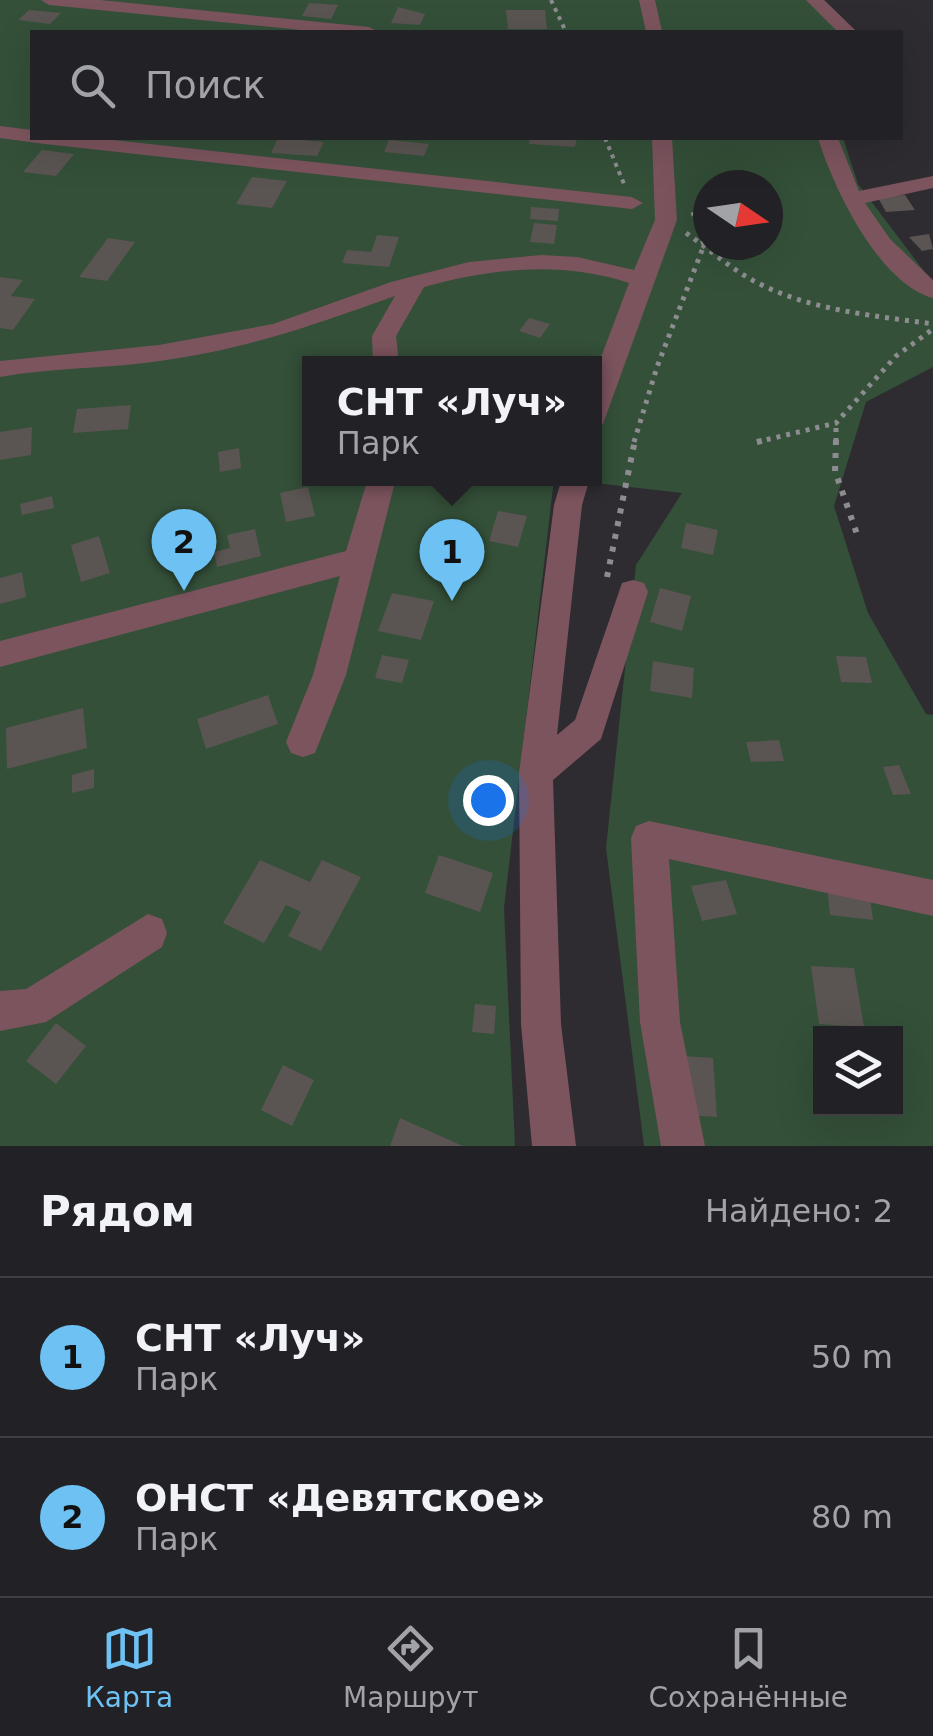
<!DOCTYPE html>
<html lang="ru">
<head>
<meta charset="utf-8">
<style>
  :root { --surface:#222125; --page:#2a292d; --text:#f1f3f6; --muted:#a2a3a7; --line:#3f3e42; --accent:#6ec2f3 }
  body { margin:0; font-family:"DejaVu Sans",sans-serif; background:var(--page); color:var(--text) }
  .controls { position:absolute; right:30px; bottom:30px; display:grid; overflow:hidden; border-radius:0px; box-shadow:0 10px 40px #0002 }
  .controls button { width:90px; height:90px; display:grid; place-items:center; padding:0; border:0; border-bottom:2px solid var(--line); background:var(--surface); color:var(--text); font:50px sans-serif }
  .compass { position:absolute; left:693px; top:170px; width:90px; height:90px; border-radius:50%; background:var(--surface); box-shadow:0 10px 40px #0002; rotate:103deg }
  .you { position:absolute; left:488px; top:800px; width:35px; height:35px; margin:-25px; border:8px solid #fff; border-radius:50%; background:#1a73e8; box-shadow:0 0 0 15px #1a73e833 }
  .badge { display:grid; place-items:center; width:65px; height:65px; border-radius:50%; background:var(--accent); color:#111; font-size:32px; font-weight:700 }
  .pin { position:absolute; translate:-50% -82px; filter:drop-shadow(0 2px 5px #0008) }
  .pin::after { content:''; position:absolute; top:52px; width:35px; height:30px; background:inherit; clip-path:polygon(0 0,100% 0,50% 100%) }
  .popup { position:absolute; left:302px; top:356px; width:300px; height:130px; box-sizing:border-box; display:grid; place-content:center; border-radius:0px; background:var(--surface); filter:drop-shadow(0 2px 8px #0005); font-size:32px; white-space:nowrap; color:var(--muted) }
  .popup b { font-size:38px; color:var(--text) }
  .popup::after { content:''; position:absolute; left:50%; top:100%; margin-left:-20px; border:20px solid transparent; border-top-color:var(--surface) }
  .list { margin:0; padding:0; list-style:none }
  h2 { display:flex; justify-content:space-between; align-items:center; height:130px; margin:0; padding:0 40px; font-size:42px }
  h2 small { font-size:32px; font-weight:400; color:var(--muted) }
  .list li { display:grid; grid-template-columns:65px 1fr auto; gap:30px; align-items:center; box-sizing:border-box; height:160px; padding:0 40px; border-top:2px solid var(--line) }
  .list b { display:block; font-size:38px; white-space:nowrap }
  .list p { margin:0; font-size:32px; white-space:nowrap; color:var(--muted) }
  .list em { font-size:32px; font-style:normal; color:var(--muted) }
  .icon { flex:none; width:55px; height:55px; fill:none; stroke:currentColor; stroke-width:2; stroke-linecap:round; stroke-linejoin:round }
  .map { position:relative; flex:none; width:933px; height:1146px; overflow:hidden }
  .search { position:absolute; background:var(--surface); box-shadow:0 10px 40px #0002; left:30px; right:30px; top:30px; height:110px; display:flex; align-items:center; gap:25px; box-sizing:border-box; padding:0 35px; border-radius:0px; color:var(--muted); font-size:38px }
  .sheet { height:450px; background:var(--surface) }
  nav { display:flex; justify-content:space-around; align-items:center; box-sizing:border-box; height:140px; border-top:2px solid var(--line); background:var(--surface); font-size:28px; color:var(--muted) }
  nav a { display:grid; justify-items:center; gap:5px }
  nav .on { color:var(--accent) }
  .map>svg:first-child { display:block }
  .green { fill:#345039; fill-rule:evenodd }
  .building { fill:#5a5452 }
  .lines { fill:none; stroke-linecap:round; stroke-linejoin:round }
  .path-far2 { stroke:#8d8c90; stroke-width:4; stroke-dasharray:4 5; stroke-linecap:butt }
  .path-far1 { stroke:#8d8c90; stroke-width:5; stroke-dasharray:4 6; stroke-linecap:butt }
  .path { stroke:#8d8c90; stroke-width:6; stroke-dasharray:5 8; stroke-linecap:butt }
  .minor { fill:#7c545e; fill-rule:evenodd }
</style>
</head>
<body>
<div class="map">
<svg width="933" height="1146" viewBox="0 0 933 1146">
  <rect width="100%" height="100%" fill="#2e2c31"/>
  <path class="green" d="M0 0H824L857 32H32V138H843L858 184 933 283V367L866 402 834 506 868 613 926 714 933 715V1146H644L606 848 636 565 682 493 560 479 594 478V364H310V478L554 479 504 908 515 1146H0ZM708 185H768V245H708ZM820 1034H896V1108H820Z"/>
  <g class="building">
    <path d="M309 3 338 5 331 19 302 16Z"/>
    <path d="M398 7 425 14 420 25 391 23Z"/>
    <path d="M29 10 61 13 50 24 18 20Z"/>
    <path d="M506 10H545L547 29H508Z"/>
    <path d="M278 138 324 142 317 156 271 153Z"/>
    <path d="M530 138H577L575 147 529 144Z"/>
    <path d="M389 140 429 144 424 156 384 152Z"/>
    <path d="M42 150 74 154 56 176 23 172Z"/>
    <path d="M252 177 287 181 272 208 236 204Z"/>
    <path d="M905 195 915 210 886 212 877 196Z"/>
    <path d="M531 207 559 209 558 221 530 219Z"/>
    <path d="M534 223 557 225 554 244 530 242Z"/>
    <path d="M929 234 933 249 922 251 909 237Z"/>
    <path d="M377 235 399 237 389 267 342 263 347 250 371 252Z"/>
    <path d="M108 238 135 242 107 281 79 277Z"/>
    <path d="M0 277 23 280 11 296 35 299 13 330 0 328Z"/>
    <path d="M529 318 550 324 540 338 519 331Z"/>
    <path d="M131 405 128 429 73 433 77 409Z"/>
    <path d="M32 427 31 455 0 460V432Z"/>
    <path d="M239 448 241 468 220 472 218 452Z"/>
    <path d="M308 487 315 516 286 522 280 493Z"/>
    <path d="M52 496 54 508 22 515 20 504Z"/>
    <path d="M498 511 527 516 518 547 489 541Z"/>
    <path d="M200 520 205 534 194 538 199 553 177 560 167 531Z"/>
    <path d="M686 523 718 530 713 555 681 548Z"/>
    <path d="M255 529 261 556 217 567 214 552 230 548 227 535Z"/>
    <path d="M99 536 110 573 81 582 71 545Z"/>
    <path d="M22 572 26 597 0 604V578Z"/>
    <path d="M660 588 691 596 682 631 650 622Z"/>
    <path d="M392 593 434 601 421 640 378 631Z"/>
    <path d="M382 655 409 660 402 683 375 678Z"/>
    <path d="M836 656 866 657 872 683 841 682Z"/>
    <path d="M653 661 694 668 692 698 650 691Z"/>
    <path d="M268 695 278 724 206 749 197 719Z"/>
    <path d="M83 708 87 748 7 769 6 728Z"/>
    <path d="M779 740 784 761 751 762 746 742Z"/>
    <path d="M899 765 911 794 893 795 883 767Z"/>
    <path d="M94 769V788L72 793V775Z"/>
    <path d="M439 855 493 873 480 912 425 893Z"/>
    <path d="M260 860 310 882 322 860 361 877 321 951 288 936 301 912 286 905 264 943 223 923Z"/>
    <path d="M726 880 737 914 702 921 691 886Z"/>
    <path d="M827 885 869 890 873 920 830 915Z"/>
    <path d="M811 966 854 968 864 1027 819 1024Z"/>
    <path d="M475 1004 496 1006 494 1034 472 1032Z"/>
    <path d="M56 1023 86 1046 56 1084 26 1061Z"/>
    <path d="M683 1056 713 1058 717 1117 686 1115Z"/>
    <path d="M283 1065 314 1080 292 1126 261 1110Z"/>
    <path d="M400 1118 463 1146H390Z"/>
  </g>
  <g class="lines">
    <g class="path-far2">
      <path d="M551 0 566 32"/>
      <path d="M605 138 624 184"/>
    </g>
    <g class="path-far1">
      <path d="M686 233C712 251 735 273 764 286 816 311 877 316 933 324"/>
      <path d="M634 442 657 367 704 245 693 212"/>
      <path d="M757 442 836 423 896 356 933 329"/>
      <path d="M836 442V423"/>
    </g>
    <g class="path">
      <path d="M836 440 835 471 858 537"/>
      <path d="M757 442 766 440"/>
      <path d="M607 577 635 440"/>
    </g>
    <g class="minor">
      <path d="M41 0H100L369 27 378 32H321L49 5Z"/>
      <path d="M639 0H655L662 32H646Z"/>
      <path d="M806 0H824L857 32H838Z"/>
      <path d="M0 126 32 130V138H95L632 197 643 203 632 209 45 144 0 138Z"/>
      <path d="M652 138H672L677 220 603 424 594 427V376L629 283C562 261 491 268 424 287L396 336 399 364H373L372 336 395 296C314 325 247 349 160 361 107 369 53 367 0 377V361L159 345 273 324 391 282 469 262 541 255 577 257 634 270 655 220Z"/>
      <path d="M818 138H838L859 191 933 176V188L865 203 890 239 933 280V298C879 284 833 187 818 138Z"/>
      <path d="M368 478H396L346 675 315 753 303 757 291 753 286 742 313 675 340 576 0 667V641L346 551Z"/>
      <path d="M562 478H590L582 505 557 735 575 720 622 583 633 580 644 583 648 592 601 739 553 780 561 1024 576 1146H532L521 1024 519 773 554 505Z"/>
      <path d="M649 821 933 880V916L669 859 680 1022 705 1146H661L640 1022 631 838 636 826Z"/>
      <path d="M148 914 162 919 167 933 162 947 46 1022 0 1031V991L26 989Z"/>
    </g>
  </g>
</svg>
<div class="controls">
<button><svg class="icon" aria-label="layers" viewBox="0 0 24 24"><path d="M12 4l9 5-9 5-9-5zM3 14l9 5 9-5"/></svg></button>
</div>
<svg class="compass" viewBox="-18 -18 36 36"><path d="M0-13l5 13h-10z" fill="#e53935"/><path d="M0 13l5-13h-10z" fill="#a2a3a7"/></svg>
<div class="you"></div>
<div class="pin badge" style="left:452px;top:601px">1</div>
<div class="popup"><b>СНТ «Луч»</b>Парк</div>
<div class="pin badge" style="left:184px;top:591px">2</div>
<div class="search"><svg class="icon" aria-label="search" viewBox="0 0 24 24"><circle cx="10" cy="10" r="6"/><path d="M15 15l6 6"/></svg>Поиск</div>
</div>
<section class="sheet">
<h2>Рядом<small>Найдено: 2</small></h2>
<ul class="list">
<li><span class="badge">1</span><div><b>СНТ «Луч»</b><p>Парк</p></div><em>50 m</em></li>
<li><span class="badge">2</span><div><b>ОНСТ «Девятское»</b><p>Парк</p></div><em>80 m</em></li>
</ul>
</section>
<nav>
<a class="on"><svg class="icon" aria-label="map" viewBox="0 0 24 24"><path d="M3 6l6-2 6 2 6-2v14l-6 2-6-2-6 2zM9 4v14M15 6v14"/></svg>Карта</a>
<a><svg class="icon" aria-label="directions" viewBox="0 0 24 24"><path d="M12 3l9 9-9 9-9-9zM9 14v-3h6M13 9l2 2-2 2"/></svg>Маршрут</a>
<a><svg class="icon" aria-label="saved" viewBox="0 0 24 24"><path d="M7 4h10v16l-5-4-5 4z"/></svg>Сохранённые</a>
</nav>
</body>
</html>
